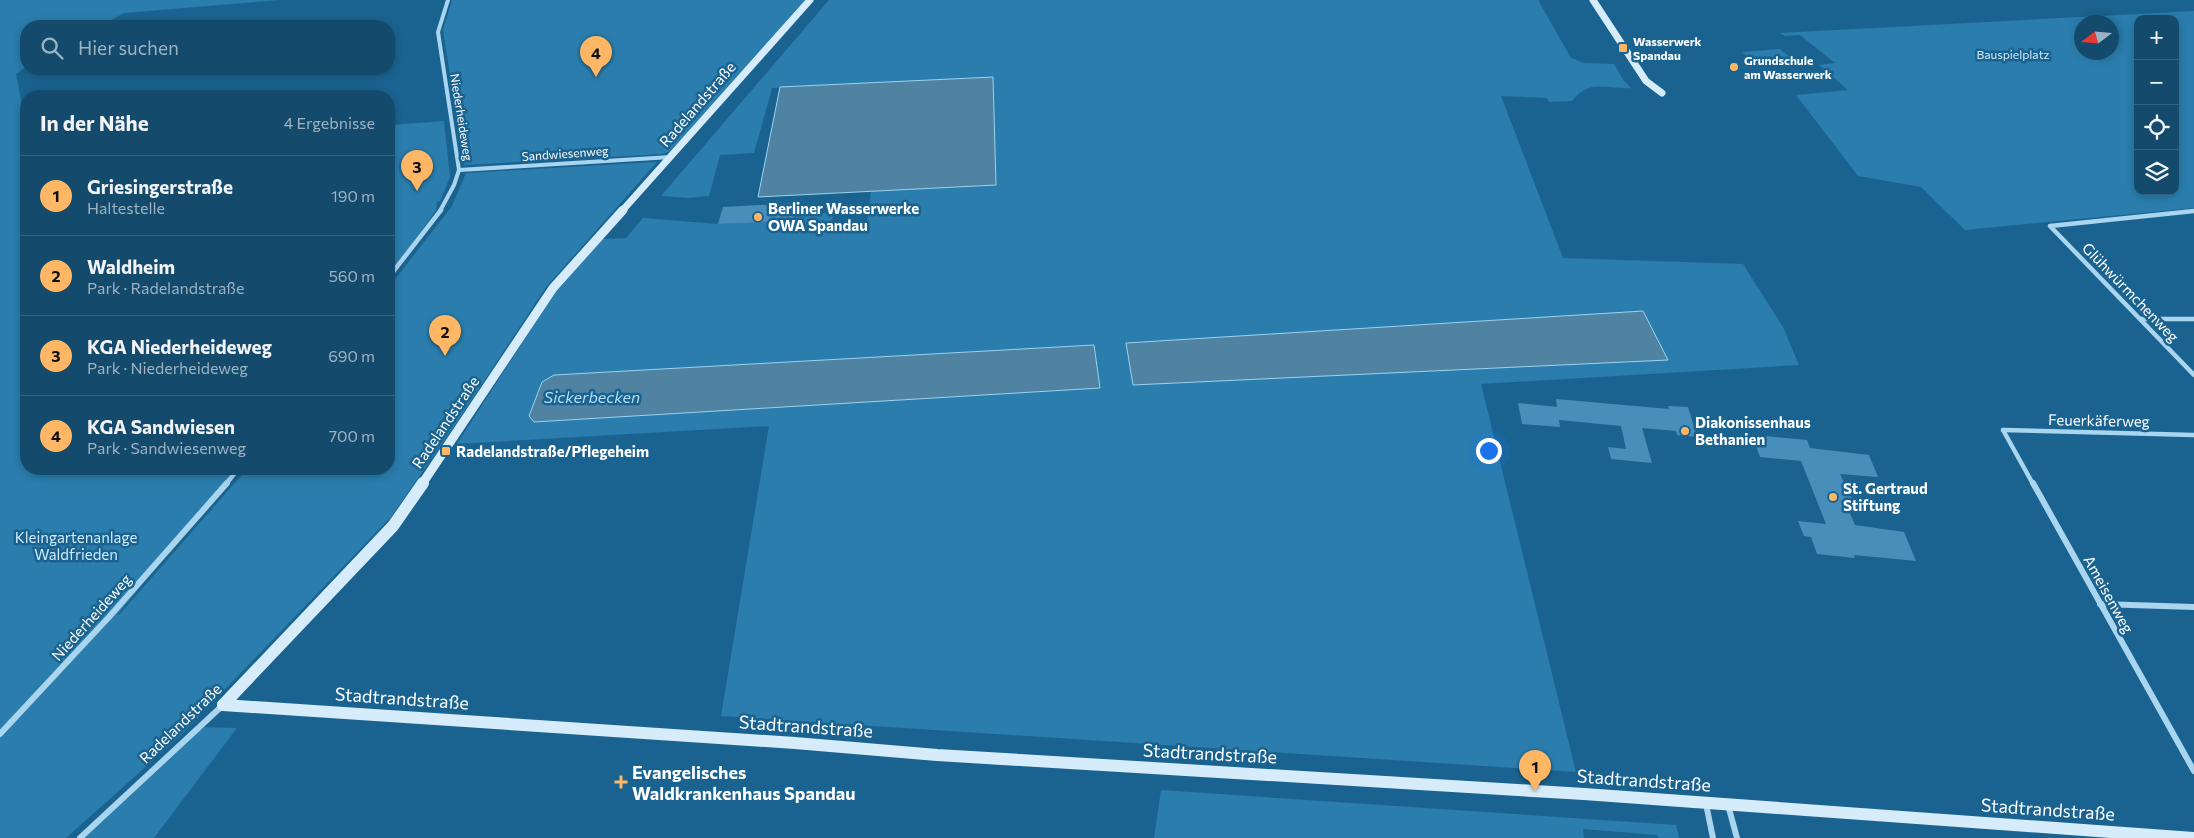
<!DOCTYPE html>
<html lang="de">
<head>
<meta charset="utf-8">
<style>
  :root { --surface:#144a6c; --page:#1d5172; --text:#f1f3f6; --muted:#9db3c2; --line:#33627f; --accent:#ffb766 }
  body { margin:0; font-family:Commissioner,sans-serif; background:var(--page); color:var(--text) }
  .controls { position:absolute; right:15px; top:15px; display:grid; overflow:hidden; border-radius:10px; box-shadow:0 2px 8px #0003 }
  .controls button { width:45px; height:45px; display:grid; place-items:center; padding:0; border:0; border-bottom:1px solid var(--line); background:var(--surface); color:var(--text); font:25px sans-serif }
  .compass { position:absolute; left:2074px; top:15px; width:45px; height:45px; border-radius:50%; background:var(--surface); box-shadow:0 2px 8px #0003; rotate:254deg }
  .you { position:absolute; left:1488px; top:450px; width:18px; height:18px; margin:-12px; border:4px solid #fff; border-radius:50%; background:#1a73e8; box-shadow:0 0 0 8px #1a73e833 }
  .badge { display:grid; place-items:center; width:32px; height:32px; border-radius:50%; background:var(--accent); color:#111; font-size:16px; font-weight:700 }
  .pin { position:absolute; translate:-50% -41px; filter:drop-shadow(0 1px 2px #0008) }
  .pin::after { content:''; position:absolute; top:26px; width:18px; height:15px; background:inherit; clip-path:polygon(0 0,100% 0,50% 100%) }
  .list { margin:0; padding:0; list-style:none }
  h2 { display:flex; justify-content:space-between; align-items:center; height:65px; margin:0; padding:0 20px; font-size:21px }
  h2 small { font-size:16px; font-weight:400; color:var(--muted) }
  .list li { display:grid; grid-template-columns:32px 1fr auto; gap:15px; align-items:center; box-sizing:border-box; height:80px; padding:0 20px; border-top:1px solid var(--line) }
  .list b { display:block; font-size:19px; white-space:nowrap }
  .list p { margin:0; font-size:16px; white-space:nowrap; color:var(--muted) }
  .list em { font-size:16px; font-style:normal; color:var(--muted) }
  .icon { flex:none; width:28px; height:28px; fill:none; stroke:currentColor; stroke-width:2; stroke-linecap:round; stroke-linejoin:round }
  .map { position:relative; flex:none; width:2194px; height:838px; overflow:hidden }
  .search { position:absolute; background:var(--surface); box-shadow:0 2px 8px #0003; left:20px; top:20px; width:375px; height:55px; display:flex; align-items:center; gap:12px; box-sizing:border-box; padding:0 18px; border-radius:20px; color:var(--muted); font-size:19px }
  .panel { position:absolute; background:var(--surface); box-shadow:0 2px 8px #0003; left:20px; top:90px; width:375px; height:385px; border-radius:20px }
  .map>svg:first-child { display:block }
  .green { fill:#2a7dad; fill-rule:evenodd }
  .water { fill:#5083a2; stroke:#9bd3f1 }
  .building { fill:#478fba }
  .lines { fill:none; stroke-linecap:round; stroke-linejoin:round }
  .street-far2 { stroke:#a9d5ef; stroke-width:4 }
  .street-far1 { stroke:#a9d5ef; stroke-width:4.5 }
  .street { stroke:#a9d5ef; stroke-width:6 }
  .secondary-far2 { stroke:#d6ecfa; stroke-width:7 }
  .secondary-far1 { stroke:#d6ecfa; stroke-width:9 }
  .secondary { stroke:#d6ecfa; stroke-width:12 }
  .poi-dot { fill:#ffb766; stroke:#1a6390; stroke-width:2 }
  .labels { text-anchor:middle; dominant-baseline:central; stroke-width:5; stroke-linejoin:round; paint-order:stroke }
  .far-poi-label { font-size:12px; font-weight:bold; fill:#fff; stroke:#1a6390; text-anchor:start }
  .far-park-label { font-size:12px; fill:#cfebfa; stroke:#1a6390 }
  .far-street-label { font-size:12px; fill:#fff; stroke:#1a6390 }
  .street-label { font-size:15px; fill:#fff; stroke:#1a6390 }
  .poi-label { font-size:15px; font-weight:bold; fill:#fff; stroke:#1a6390; text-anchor:start }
  .park-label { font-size:15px; fill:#cfebfa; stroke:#1a6390 }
  .water-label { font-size:16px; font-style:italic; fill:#b5def6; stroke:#1a6390 }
  .near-street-label { font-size:18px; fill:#fff; stroke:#1a6390 }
  .near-poi-label { font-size:18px; font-weight:bold; fill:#fff; stroke:#1a6390; text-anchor:start }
</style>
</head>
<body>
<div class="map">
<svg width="2194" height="838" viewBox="0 0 2194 838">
  <rect width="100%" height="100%" fill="#1a6390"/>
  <g class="green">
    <path d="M0 0H279L124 13 100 26H26V67L16 74 26 126V469H238L117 615H119L247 469H389V287L452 206 466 173 657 162 546 287 455 425 391 517 179 737 66 838H0Z"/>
    <path d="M452 0H810L724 97 670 151 663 154 464 165 443 30Z"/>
    <path d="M829 0H1538L1571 58 1584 63 1614 64 1624 81 1631 88C1607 90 1590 78 1572 101L1549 102 1547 98 1501 96 1563 258 1743 264 1783 327 1799 365 1481 384 1576 772 721 716 769 426 457 444 557 289 601 239 626 238 643 218 718 224 794 221 796 213H833L832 223 867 221 871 191 996 185 993 77 772 88 754 153 720 155 709 196 688 198 661 196ZM1094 345 1099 388 534 422 529 416 554 375Z"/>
    <path d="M2194 11V208L1965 230 1921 187 1858 176 1796 95 1848 90 1819 65 1835 63 1800 35 1785 36 1780 33ZM2138 19H2175V191H2138ZM2082 22H2112V52H2082Z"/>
    <path d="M1780 49 1792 59 1754 62 1742 52Z"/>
    <path d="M444 121 450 177 440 201 437 202 436 210 389 277V125Z"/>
    <path d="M201 727 237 728 154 838H79Z"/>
    <path d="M1161 790 1676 825 1679 838H1659L1657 835 1583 829 1584 838H1154Z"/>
  </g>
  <g class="water">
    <path d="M993 77 996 185 758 197 780 87Z"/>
    <path d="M1643 311 1668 360 1133 385 1126 343Z"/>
    <path d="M1094 345 1100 388 534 422 529 416 542 382 554 375Z"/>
  </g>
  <g class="building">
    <path d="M797 203 794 221 718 224 723 207Z"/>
    <path d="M1556 399 1669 409 1668 406 1688 407 1697 437 1677 435 1676 431 1642 428 1652 463 1611 459 1608 447 1626 449 1621 426 1559 420 1560 427 1522 424 1518 403 1557 407Z"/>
    <path d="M1755 435 1807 440 1810 448 1869 455 1878 477 1840 474 1854 503 1845 502 1855 525 1904 532 1916 561 1854 555 1855 558 1817 554 1811 537 1804 536 1798 521 1826 524 1801 461 1760 457 1756 446 1759 447Z"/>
  </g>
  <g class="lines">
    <g class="street-far2">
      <path d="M459 170 671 157"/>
      <path d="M440 211 454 185 459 170 438 32 448 0"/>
    </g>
    <g class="street-far1">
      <path d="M2194 211 2050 226 2194 375"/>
      <path d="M389 277 441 210"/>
      <path d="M2141 319H2194"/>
      <path d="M2003 430 2033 484"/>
      <path d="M2003 430 2194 435"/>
      <path d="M226 484 238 469"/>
    </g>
    <g class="street">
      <path d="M2033 483 2194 771"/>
      <path d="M2100 604 2194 607"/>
      <path d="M0 734 109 617 227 483"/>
      <path d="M1706 804 1713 838"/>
      <path d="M1728 805 1737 838"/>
      <path d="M80 838 222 706"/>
    </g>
    <g class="secondary-far2">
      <path d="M1593 0 1646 81 1662 93"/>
      <path d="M622 211 810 0"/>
    </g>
    <path class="secondary-far1" d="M422 484 553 288 623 210"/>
    <g class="secondary">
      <path d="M223 705 795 743 937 755 1584 794 2194 838"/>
      <path d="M223 705 393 526 423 483"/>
    </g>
  </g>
  <g class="poi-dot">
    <rect x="1618" y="43" width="10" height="10" rx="2.5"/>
    <circle cx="1734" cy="67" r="5"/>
    <circle cx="758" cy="217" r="5"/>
    <circle cx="1685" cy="431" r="5"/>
    <rect x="441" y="446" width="10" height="10" rx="2.5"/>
    <circle cx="1833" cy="497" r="5"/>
    <path d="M618.5 774.5h5v5h5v5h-5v5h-5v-5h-5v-5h5z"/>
  </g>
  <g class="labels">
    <g class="far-poi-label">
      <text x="1633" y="41">Wasserwerk<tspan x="1633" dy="14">Spandau</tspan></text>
      <text x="1744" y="60">Grundschule<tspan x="1744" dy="14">am Wasserwerk</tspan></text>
    </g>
    <g class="far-park-label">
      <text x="2013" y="54">Bauspielplatz</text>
    </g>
    <g class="far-street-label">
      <text transform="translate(462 117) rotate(81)">Niederheideweg</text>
      <text transform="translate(565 153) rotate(-4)">Sandwiesenweg</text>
    </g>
    <g class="street-label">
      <text transform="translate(697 104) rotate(-49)">Radelandstraße</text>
      <text transform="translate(2131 292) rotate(46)">Glühwürmchenweg</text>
      <text transform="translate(2099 420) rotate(1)">Feuerkäferweg</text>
      <text transform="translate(445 422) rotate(-56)">Radelandstraße</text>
      <text transform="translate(2109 594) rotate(61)">Ameisenweg</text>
      <text transform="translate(91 617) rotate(-48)">Niederheideweg</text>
      <text transform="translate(180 723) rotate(-44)">Radelandstraße</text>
    </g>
    <g class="poi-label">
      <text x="768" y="208">Berliner Wasserwerke<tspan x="768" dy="17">OWA Spandau</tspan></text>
      <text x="1695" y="422">Diakonissenhaus<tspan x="1695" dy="17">Bethanien</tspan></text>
      <text x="456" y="451">Radelandstraße/Pflegeheim</text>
      <text x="1843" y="488">St. Gertraud<tspan x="1843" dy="17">Stiftung</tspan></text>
    </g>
    <g class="park-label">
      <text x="76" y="537">Kleingartenanlage<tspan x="76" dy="17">Waldfrieden</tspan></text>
    </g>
    <g class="water-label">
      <text x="592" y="396">Sickerbecken</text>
    </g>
    <g class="near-street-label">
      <text transform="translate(402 698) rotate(4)">Stadtrandstraße</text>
      <text transform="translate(806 726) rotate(4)">Stadtrandstraße</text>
      <text transform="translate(1210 753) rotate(3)">Stadtrandstraße</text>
      <text transform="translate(1644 780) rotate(4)">Stadtrandstraße</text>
      <text transform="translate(2048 809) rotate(4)">Stadtrandstraße</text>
    </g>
    <g class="near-poi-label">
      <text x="632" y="772">Evangelisches<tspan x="632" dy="21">Waldkrankenhaus Spandau</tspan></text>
    </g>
  </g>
</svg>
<div class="controls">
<button>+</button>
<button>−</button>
<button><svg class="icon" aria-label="locate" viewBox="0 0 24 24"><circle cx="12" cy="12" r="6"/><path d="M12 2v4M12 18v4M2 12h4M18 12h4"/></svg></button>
<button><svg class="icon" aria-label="layers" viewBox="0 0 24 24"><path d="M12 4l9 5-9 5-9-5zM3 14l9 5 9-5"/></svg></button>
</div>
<svg class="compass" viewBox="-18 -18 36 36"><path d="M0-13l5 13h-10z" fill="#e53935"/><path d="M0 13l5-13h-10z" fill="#9db3c2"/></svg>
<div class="you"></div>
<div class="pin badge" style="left:1535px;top:791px">1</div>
<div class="pin badge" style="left:445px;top:356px">2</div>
<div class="pin badge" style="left:417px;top:191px">3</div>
<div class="pin badge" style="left:596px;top:77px">4</div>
<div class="search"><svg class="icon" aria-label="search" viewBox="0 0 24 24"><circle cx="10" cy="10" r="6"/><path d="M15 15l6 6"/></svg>Hier suchen</div>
<section class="panel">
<h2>In der Nähe<small>4 Ergebnisse</small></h2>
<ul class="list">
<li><span class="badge">1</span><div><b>Griesingerstraße</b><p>Haltestelle</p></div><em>190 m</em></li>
<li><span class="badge">2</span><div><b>Waldheim</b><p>Park · Radelandstraße</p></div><em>560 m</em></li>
<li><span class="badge">3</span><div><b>KGA Niederheideweg</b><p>Park · Niederheideweg</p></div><em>690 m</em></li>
<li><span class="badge">4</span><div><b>KGA Sandwiesen</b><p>Park · Sandwiesenweg</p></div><em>700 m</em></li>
</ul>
</section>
</div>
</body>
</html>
